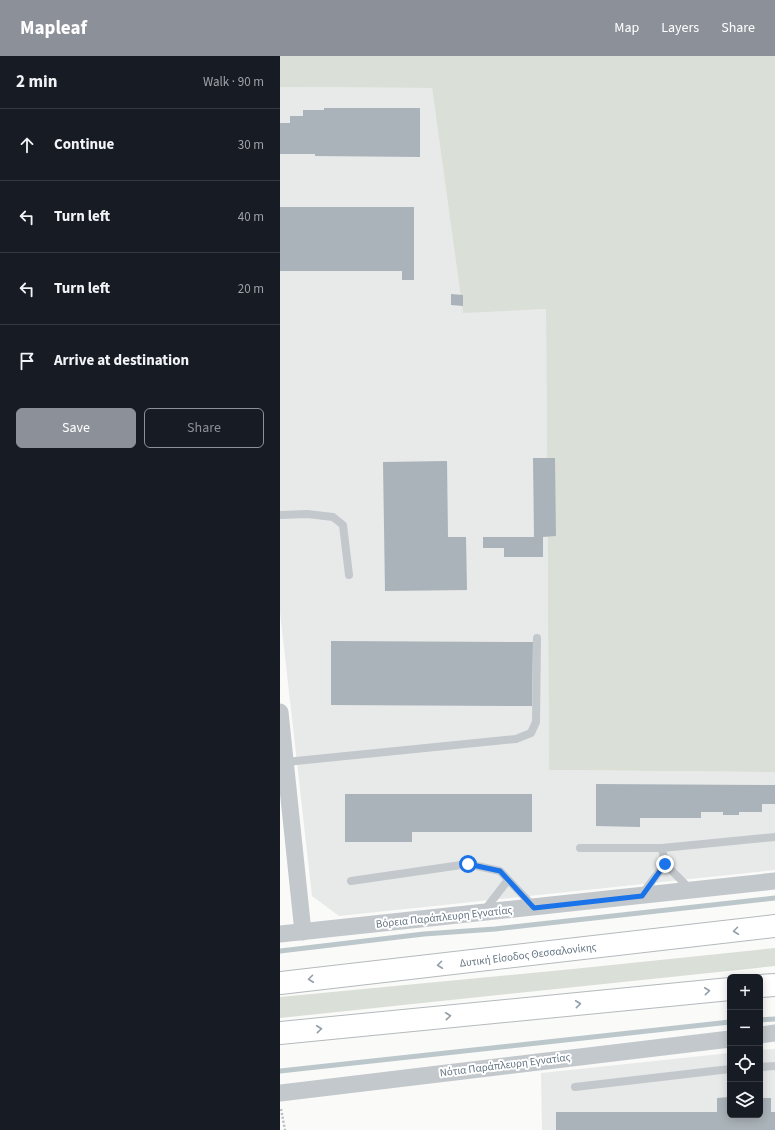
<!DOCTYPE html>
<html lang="en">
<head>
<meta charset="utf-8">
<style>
  :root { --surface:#171b24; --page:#242831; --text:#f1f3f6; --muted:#9ea1a6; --line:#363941; --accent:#8c9099 }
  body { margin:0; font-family:"Source Sans 3",sans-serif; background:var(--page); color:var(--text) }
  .controls { position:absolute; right:12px; bottom:12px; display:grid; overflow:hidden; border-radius:6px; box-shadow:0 2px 10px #0003 }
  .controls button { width:36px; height:36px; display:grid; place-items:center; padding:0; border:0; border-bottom:1px solid var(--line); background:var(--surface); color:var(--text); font:20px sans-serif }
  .stop { position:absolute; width:12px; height:12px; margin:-9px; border:3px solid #1a73e8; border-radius:50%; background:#fff }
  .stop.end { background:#1a73e8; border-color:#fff; box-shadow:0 1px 4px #0008 }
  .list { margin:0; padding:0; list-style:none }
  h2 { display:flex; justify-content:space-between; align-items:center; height:52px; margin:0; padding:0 16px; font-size:17px }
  h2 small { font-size:13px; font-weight:400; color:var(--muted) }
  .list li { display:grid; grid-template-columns:26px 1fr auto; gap:12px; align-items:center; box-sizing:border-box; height:72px; padding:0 16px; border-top:1px solid var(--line) }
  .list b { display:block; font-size:15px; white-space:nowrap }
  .list em { font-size:13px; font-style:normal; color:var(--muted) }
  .actions { display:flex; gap:8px; padding:12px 16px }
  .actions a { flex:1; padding:9px 0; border:1px solid var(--accent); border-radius:6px; text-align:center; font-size:14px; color:var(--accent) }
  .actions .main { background:var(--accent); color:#fff }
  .icon { flex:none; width:22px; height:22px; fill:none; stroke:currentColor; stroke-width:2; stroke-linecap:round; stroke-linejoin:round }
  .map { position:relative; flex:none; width:495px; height:1074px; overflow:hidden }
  header { display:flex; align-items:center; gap:24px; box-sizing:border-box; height:56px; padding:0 20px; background:var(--accent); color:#fff }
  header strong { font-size:19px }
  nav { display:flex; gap:22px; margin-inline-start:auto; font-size:14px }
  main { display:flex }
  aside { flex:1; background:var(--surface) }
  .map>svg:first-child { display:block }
  .built { fill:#e8e9e9 }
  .green { fill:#dadfd7 }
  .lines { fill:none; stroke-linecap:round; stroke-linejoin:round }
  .stream { stroke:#bbc7cb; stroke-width:5 }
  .building { fill:#aab3b9 }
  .motorway-casing { stroke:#b4b9bd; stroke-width:24 }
  .path { stroke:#bbbfc2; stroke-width:2.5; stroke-dasharray:2 2; stroke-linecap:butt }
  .service { stroke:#c3c8cc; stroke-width:8 }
  .minor { stroke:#c3c8cc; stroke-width:17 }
  .motorway { stroke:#fff; stroke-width:22 }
  .oneway { stroke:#939fa8 }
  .route { stroke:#1a73e8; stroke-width:5 }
  .labels { text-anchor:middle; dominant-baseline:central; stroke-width:4; stroke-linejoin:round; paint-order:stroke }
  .street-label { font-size:11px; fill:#657683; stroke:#fff }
</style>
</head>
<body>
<header>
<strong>Mapleaf</strong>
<nav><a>Map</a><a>Layers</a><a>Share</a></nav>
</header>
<main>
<aside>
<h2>2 min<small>Walk · 90 m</small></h2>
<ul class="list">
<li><svg class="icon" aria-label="ahead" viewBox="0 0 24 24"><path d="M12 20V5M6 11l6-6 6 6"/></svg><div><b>Continue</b></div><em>30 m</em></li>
<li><svg class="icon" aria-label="left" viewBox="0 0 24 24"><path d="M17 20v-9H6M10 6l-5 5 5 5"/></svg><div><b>Turn left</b></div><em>40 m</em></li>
<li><svg class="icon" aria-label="left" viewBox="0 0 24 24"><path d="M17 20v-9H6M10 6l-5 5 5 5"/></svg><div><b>Turn left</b></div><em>20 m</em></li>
<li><svg class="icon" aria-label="arrive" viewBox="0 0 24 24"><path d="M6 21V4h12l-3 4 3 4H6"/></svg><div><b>Arrive at destination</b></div></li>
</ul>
<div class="actions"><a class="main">Save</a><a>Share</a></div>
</aside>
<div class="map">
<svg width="495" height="1074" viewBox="0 0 495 1074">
  <rect width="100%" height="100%" fill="#fafaf8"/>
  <g class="built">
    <path d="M0 31 152 32 183 256 266 253 269 714 495 716V814L59 860 32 840 0 556Z"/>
    <path d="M495 993V1074H262L261 1017 450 997V1059H480V994Z"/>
  </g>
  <g class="green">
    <path d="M0 0H495V716L269 714 266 253 183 257 152 32 0 31Z"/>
    <path d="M495 892V910L0 962V941L293 913Z"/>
  </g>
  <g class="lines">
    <g class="stream">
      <path d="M0 895 144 878 215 873 495 842"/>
      <path d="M480 964 495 963"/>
      <path d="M0 1015 450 966"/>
    </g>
  </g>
  <g class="building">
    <path d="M44 52H140V101L35 100V98H0V67H10V60H23V54H44Z"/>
    <path d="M0 151H134V224H122V215H0Z"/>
    <path d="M171 238 183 239V250L171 249Z"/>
    <path d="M253 402H275L276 480 263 481V501H224V492H203V481H254Z"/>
    <path d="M167 405 168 481H186L187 534 105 535 103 406Z"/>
    <path d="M51 585 253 586 252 650 51 649Z"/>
    <path d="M316 728 495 729V748H482V756H459V759H443V756H421V762H360V771L316 770Z"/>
    <path d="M65 738H252V776H132V786H65Z"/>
    <path d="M450 1041V1059H480V1042H491V1056H495V1074H276V1056H437V1042Z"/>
  </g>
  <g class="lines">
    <g class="motorway-casing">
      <g id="motorway">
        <path d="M0 927 495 870"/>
        <path d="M480 930 495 929"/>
        <path d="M0 977 450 933"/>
      </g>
    </g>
    <path class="path" d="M1 1053 5 1074"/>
    <g class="service">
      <path d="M0 459 27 458 53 461 63 469 69 519"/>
      <path d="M6 706 236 683 251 677 256 666 257 582"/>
      <path d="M300 792H382"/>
      <path d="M385 808 382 792 495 781"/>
      <path d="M71 825 188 808 220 815 254 851"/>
      <path d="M363 837 385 808 411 834"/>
      <path d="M204 855 228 824"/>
      <path d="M480 1011 495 1010"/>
      <path d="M295 1031 450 1013"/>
    </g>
    <g class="minor">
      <path d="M0 656 23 876"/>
      <path d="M0 878 495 825"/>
      <path d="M480 979 495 977"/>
      <path d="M0 1037 450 983"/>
    </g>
    <use href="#motorway" class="motorway"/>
  </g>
  <defs><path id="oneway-chevron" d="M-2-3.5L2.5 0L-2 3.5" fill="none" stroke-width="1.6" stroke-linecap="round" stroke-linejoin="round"/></defs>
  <g class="oneway">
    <use href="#oneway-chevron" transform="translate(456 875) rotate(173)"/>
    <use href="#oneway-chevron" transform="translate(160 909) rotate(173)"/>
    <use href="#oneway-chevron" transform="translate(31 923) rotate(173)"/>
    <use href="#oneway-chevron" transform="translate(427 935) rotate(-6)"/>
    <use href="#oneway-chevron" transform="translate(298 948) rotate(-6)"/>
    <use href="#oneway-chevron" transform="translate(168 960) rotate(-6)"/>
    <use href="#oneway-chevron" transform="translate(39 973) rotate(-6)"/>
  </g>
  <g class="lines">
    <path class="route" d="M188 808 220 815 254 852 362 840 385 808"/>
  </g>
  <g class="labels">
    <g class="street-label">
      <text transform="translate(164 861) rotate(-6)">Βόρεια Παράπλευρη Εγνατίας</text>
      <text transform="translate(248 899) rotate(-7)">Δυτική Είσοδος Θεσσαλονίκης</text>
      <text transform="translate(225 1009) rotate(-7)">Νότια Παράπλευρη Εγνατίας</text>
    </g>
  </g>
</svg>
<div class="controls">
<button>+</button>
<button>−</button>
<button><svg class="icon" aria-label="locate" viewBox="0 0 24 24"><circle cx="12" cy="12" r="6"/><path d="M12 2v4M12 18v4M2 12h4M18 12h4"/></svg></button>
<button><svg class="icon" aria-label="layers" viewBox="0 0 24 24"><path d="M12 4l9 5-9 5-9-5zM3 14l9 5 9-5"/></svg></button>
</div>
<div class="stop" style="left:188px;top:808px"></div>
<div class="stop end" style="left:385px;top:808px"></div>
</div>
</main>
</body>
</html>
